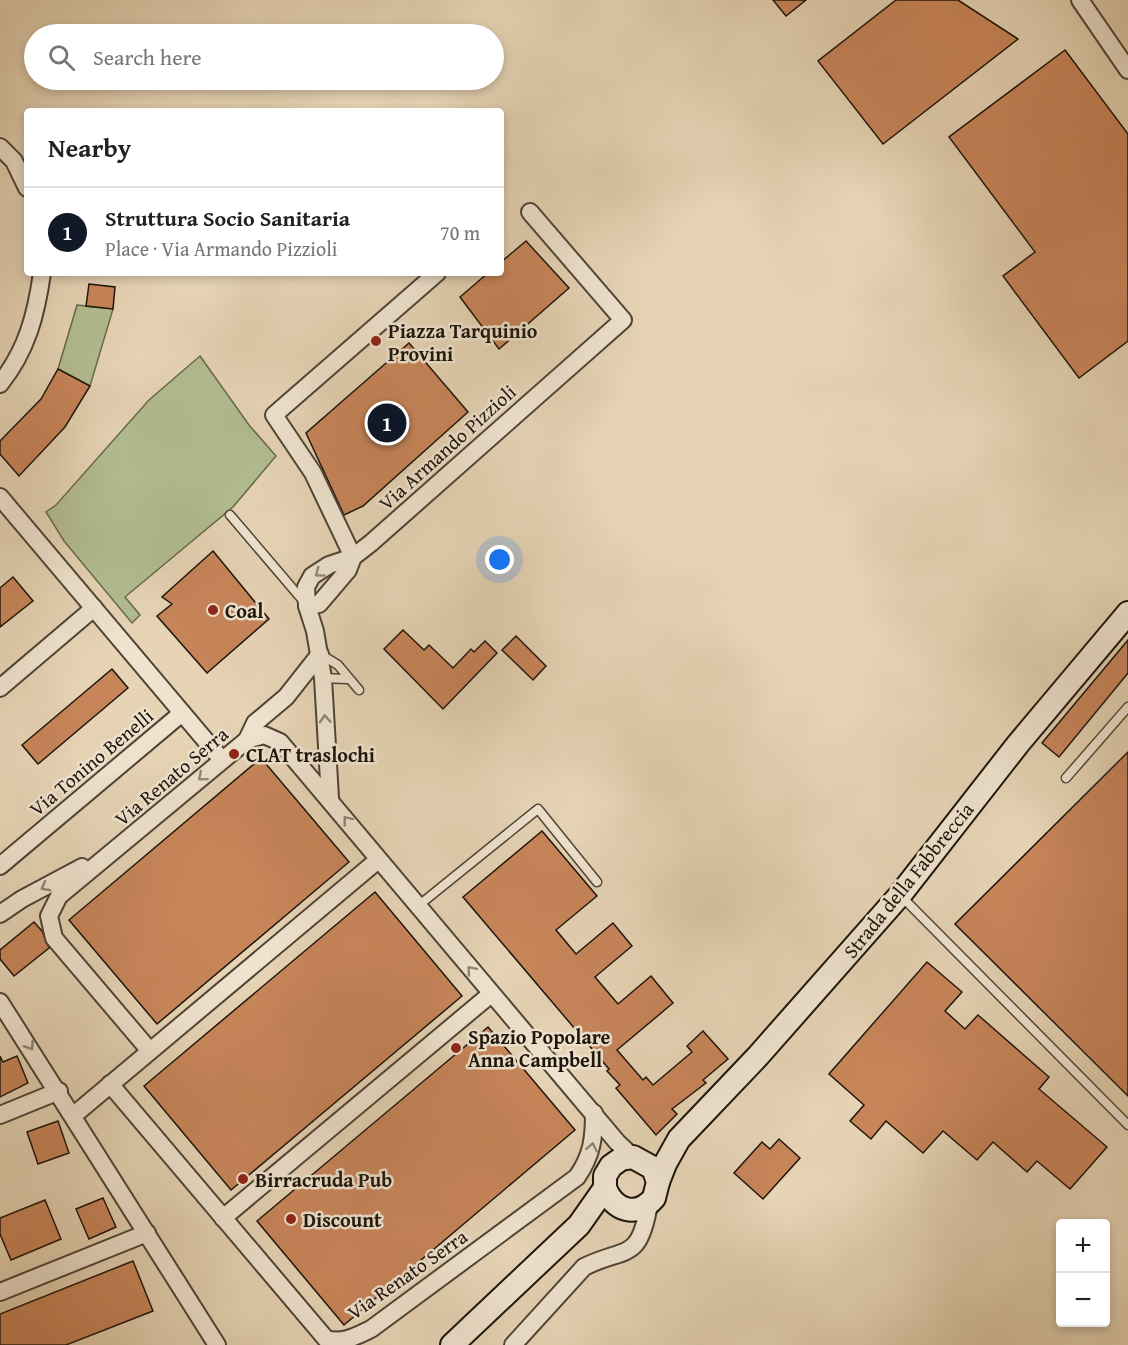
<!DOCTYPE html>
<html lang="en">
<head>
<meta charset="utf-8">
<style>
  :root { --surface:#fff; --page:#f2f2f2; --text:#222; --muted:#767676; --line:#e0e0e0; --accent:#111827 }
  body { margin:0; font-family:"Gentium Book Plus",serif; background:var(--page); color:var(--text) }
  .controls { position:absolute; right:18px; bottom:18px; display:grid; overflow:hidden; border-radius:6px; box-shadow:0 3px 9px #0003 }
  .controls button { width:54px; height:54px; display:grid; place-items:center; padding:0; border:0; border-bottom:2px solid var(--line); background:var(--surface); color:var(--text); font:30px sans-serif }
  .you { position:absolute; left:500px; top:560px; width:21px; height:21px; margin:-15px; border:4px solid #fff; border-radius:50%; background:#1a73e8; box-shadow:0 0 0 9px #1a73e833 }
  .badge { display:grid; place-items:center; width:39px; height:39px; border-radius:50%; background:var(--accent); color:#fff; font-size:20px; font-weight:700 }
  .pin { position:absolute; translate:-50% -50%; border:3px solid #fff; box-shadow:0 2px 6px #0006 }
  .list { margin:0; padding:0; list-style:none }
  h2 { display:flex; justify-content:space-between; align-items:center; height:78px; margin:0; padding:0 24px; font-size:26px }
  h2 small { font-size:20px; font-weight:400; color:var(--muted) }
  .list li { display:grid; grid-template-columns:39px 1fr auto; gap:18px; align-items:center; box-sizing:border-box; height:90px; padding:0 24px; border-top:2px solid var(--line) }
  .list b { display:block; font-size:22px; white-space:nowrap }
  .list p { margin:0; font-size:20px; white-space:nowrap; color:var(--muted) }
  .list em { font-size:20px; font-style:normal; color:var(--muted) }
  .icon { flex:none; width:33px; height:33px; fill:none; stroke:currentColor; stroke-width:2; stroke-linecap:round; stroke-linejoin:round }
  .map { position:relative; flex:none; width:1128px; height:1345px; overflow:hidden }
  .search { position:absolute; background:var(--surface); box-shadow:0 3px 9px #0003; left:24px; top:24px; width:480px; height:66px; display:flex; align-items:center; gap:15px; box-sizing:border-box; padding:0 21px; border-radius:33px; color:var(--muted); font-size:22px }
  .panel { position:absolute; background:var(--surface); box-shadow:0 3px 9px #0003; left:24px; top:108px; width:480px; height:168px; border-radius:6px }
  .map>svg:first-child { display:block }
  .green { fill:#b2bd90; stroke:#67684e; stroke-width:1.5 }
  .building { fill:#c8855a; stroke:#1c140b; stroke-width:1.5 }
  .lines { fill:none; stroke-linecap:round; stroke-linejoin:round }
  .lane-casing { stroke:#4e4436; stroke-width:11 }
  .street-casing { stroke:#4e4436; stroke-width:20 }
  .secondary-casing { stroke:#1c140b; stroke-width:26 }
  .lane { stroke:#efe3cf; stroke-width:8 }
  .street { stroke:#efe3cf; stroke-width:16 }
  .secondary { stroke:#efe3cf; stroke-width:22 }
  .oneway { stroke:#908677 }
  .poi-dot { fill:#8f2418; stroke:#efe3cf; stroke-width:2 }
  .labels { text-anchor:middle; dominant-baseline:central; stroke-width:5; stroke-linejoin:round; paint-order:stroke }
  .poi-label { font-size:20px; font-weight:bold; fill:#1c140b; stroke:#efe3cf; text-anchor:start }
  .street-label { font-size:20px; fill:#1c140b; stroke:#efe3cf }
</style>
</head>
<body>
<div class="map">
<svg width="1128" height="1345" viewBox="0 0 1128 1345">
  <rect width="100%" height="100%" fill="#e6d4b5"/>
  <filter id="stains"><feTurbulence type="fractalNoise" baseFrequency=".00333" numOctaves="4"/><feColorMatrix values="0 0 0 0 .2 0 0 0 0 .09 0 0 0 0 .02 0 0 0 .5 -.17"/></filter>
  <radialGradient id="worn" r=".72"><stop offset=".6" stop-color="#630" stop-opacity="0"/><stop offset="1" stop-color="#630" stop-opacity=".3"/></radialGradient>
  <g class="green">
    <path d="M77 305 113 309 90 386 58 369Z"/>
    <path d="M200 356 249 425 276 456 233 507 125 597 140 615 132 623 64 541 46 512 56 505 149 400Z"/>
  </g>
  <g class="building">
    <path d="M773 0H806L786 16Z"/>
    <path d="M896 0H958L1018 39 883 144 818 61Z"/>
    <path d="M1065 50 1128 134V341L1079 378 1003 276 1035 252 949 137Z"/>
    <path d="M526 241 569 288 499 349 460 297 488 273H501V262Z"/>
    <path d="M89 284 115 287 113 309 86 306Z"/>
    <path d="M409 343 468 412 363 506 344 515 306 433Z"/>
    <path d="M58 369 90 386 65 427 19 476 0 454V441L41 399Z"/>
    <path d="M213 551 269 619 207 673 157 616 172 604 162 597Z"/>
    <path d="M13 577 33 601 0 627V588Z"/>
    <path d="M403 630 424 650 429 645 453 668 471 649 474 652 485 641 497 653 443 709 384 649Z"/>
    <path d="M516 636 546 666 533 680 502 650Z"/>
    <path d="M1128 640V673L1059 757 1042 743Z"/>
    <path d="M112 669 128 688 38 764 22 745Z"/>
    <path d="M1128 752V1096L955 924Z"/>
    <path d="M261 758 349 862 157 1024 69 920Z"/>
    <path d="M542 831 597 896 556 930 576 954 613 923 632 946 595 977 618 1004 651 976 673 1003 617 1050 643 1080 646 1077 653 1085 692 1052 687 1046 703 1031 728 1059 703 1080 706 1083 672 1109 677 1114 656 1135 616 1088 620 1085 607 1071 609 1069 463 897Z"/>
    <path d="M375 892 462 996 231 1190 144 1086Z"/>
    <path d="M34 922 42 931 49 948 14 976 0 959V950Z"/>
    <path d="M927 962 962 992 945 1011 965 1029 978 1015 1049 1077 1039 1089 1107 1147 1070 1189 1037 1161 1027 1172 993 1142 977 1160 943 1131 923 1153 886 1121 871 1139 850 1121 864 1105 829 1074Z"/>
    <path d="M488 1027 575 1130 344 1325 257 1221Z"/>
    <path d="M0 1056 3 1062 17 1056 28 1083 0 1097Z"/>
    <path d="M58 1121 69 1153 38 1164 27 1132Z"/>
    <path d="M779 1139 800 1158 763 1199 734 1173 762 1142 770 1149Z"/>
    <path d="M103 1198 116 1227 89 1239 76 1209Z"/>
    <path d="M45 1200 61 1239 11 1260 0 1234V1218Z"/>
    <path d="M133 1261 153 1311 66 1345H0V1314Z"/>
  </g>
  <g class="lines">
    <g class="lane-casing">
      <g id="lane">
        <path d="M230 515 305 603"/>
        <path d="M320 654 338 665 359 690"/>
        <path d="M323 678 347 679"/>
        <path d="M1066 778 1128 707"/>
        <path d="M900 895 1128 1125"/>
        <path d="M418 906 538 809 597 882"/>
      </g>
    </g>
    <g class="street-casing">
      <g id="street">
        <path d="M1080 0 1128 70"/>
        <path d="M0 147 14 161 27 188"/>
        <path d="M0 384C27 350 36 315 42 273"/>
        <path d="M0 497 222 760"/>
        <path d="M353 557 313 473 274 415 437 273"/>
        <path d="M307 606 319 604 348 570 353 557"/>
        <path d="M0 688 94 608"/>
        <path d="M247 740 255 723 286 697 320 654"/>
        <path d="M330 798 323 678 315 631 307 606 306 587 312 576 329 565 353 557 371 543 623 320 530 212"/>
        <path d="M0 866 182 713"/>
        <path d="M0 914 22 899 82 867"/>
        <path d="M0 1002 217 1345"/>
        <path d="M150 1051 54 938 49 916 59 896 247 740 264 735 280 742 617 1142 633 1157"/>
        <path d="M110 1084 326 1339C343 1344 356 1336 371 1329L577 1177C592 1155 594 1139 594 1113"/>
        <path d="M0 1115 59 1091"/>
        <path d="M74 1115 378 860"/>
        <path d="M223 1218 491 994"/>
        <path d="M0 1292 147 1233"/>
        <path d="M513 1345 584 1267C626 1246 639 1263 649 1204"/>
      </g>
    </g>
    <g class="secondary-casing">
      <g id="secondary">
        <path d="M658 1182 665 1164 679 1139 758 1056 900 895 1018 744 1128 613"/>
        <path d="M452 1345 579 1225 605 1188V1176L611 1166 621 1159 633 1157 653 1168 658 1182 654 1198C637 1218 614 1211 605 1188"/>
      </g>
    </g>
    <use href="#lane" class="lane"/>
    <use href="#street" class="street"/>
    <use href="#secondary" class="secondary"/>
  </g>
  <defs><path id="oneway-chevron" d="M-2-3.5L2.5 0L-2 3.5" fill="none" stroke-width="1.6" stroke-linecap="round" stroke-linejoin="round" transform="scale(1.5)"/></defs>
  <g class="oneway">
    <use href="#oneway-chevron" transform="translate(319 573) rotate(144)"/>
    <use href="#oneway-chevron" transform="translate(325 719) rotate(-93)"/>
    <use href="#oneway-chevron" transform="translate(202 777) rotate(140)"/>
    <use href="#oneway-chevron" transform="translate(347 820) rotate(-128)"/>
    <use href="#oneway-chevron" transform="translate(45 887) rotate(152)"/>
    <use href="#oneway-chevron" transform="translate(471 970) rotate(-130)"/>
    <use href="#oneway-chevron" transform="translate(30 1046) rotate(57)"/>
    <use href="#oneway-chevron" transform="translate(592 1147) rotate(-79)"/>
  </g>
  <g class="poi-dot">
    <circle cx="376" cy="341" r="6"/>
    <circle cx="213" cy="610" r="6"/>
    <circle cx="234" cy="754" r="6"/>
    <circle cx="456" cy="1048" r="6"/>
    <circle cx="243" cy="1179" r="6"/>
    <circle cx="291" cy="1219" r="6"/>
  </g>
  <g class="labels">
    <g class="poi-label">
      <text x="388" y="330">Piazza Tarquinio<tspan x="388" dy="23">Provini</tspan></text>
      <text x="225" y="610">Coal</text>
      <text x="246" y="754">CLAT traslochi</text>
      <text x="468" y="1036">Spazio Popolare<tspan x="468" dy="23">Anna Campbell</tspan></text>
      <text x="255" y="1179">Birracruda Pub</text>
      <text x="303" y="1219">Discount</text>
    </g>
    <g class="street-label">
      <text transform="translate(447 447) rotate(-42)">Via Armando Pizzioli</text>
      <text transform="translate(91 762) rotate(-40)">Via Tonino Benelli</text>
      <text transform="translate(171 776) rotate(-40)">Via Renato Serra</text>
      <text transform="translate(908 880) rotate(-51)">Strada della Fabbreccia</text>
      <text transform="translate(407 1274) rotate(-35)">Via Renato Serra</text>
    </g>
  </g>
  <rect width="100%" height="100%" filter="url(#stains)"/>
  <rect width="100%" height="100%" fill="url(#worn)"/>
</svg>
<div class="controls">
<button>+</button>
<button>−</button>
</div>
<div class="you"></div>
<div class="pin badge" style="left:387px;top:423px">1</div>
<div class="search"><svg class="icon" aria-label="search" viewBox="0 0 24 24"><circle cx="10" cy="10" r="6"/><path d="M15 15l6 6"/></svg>Search here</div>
<section class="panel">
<h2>Nearby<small></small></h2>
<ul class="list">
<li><span class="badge">1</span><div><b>Struttura Socio Sanitaria</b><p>Place · Via Armando Pizzioli</p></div><em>70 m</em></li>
</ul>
</section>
</div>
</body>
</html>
